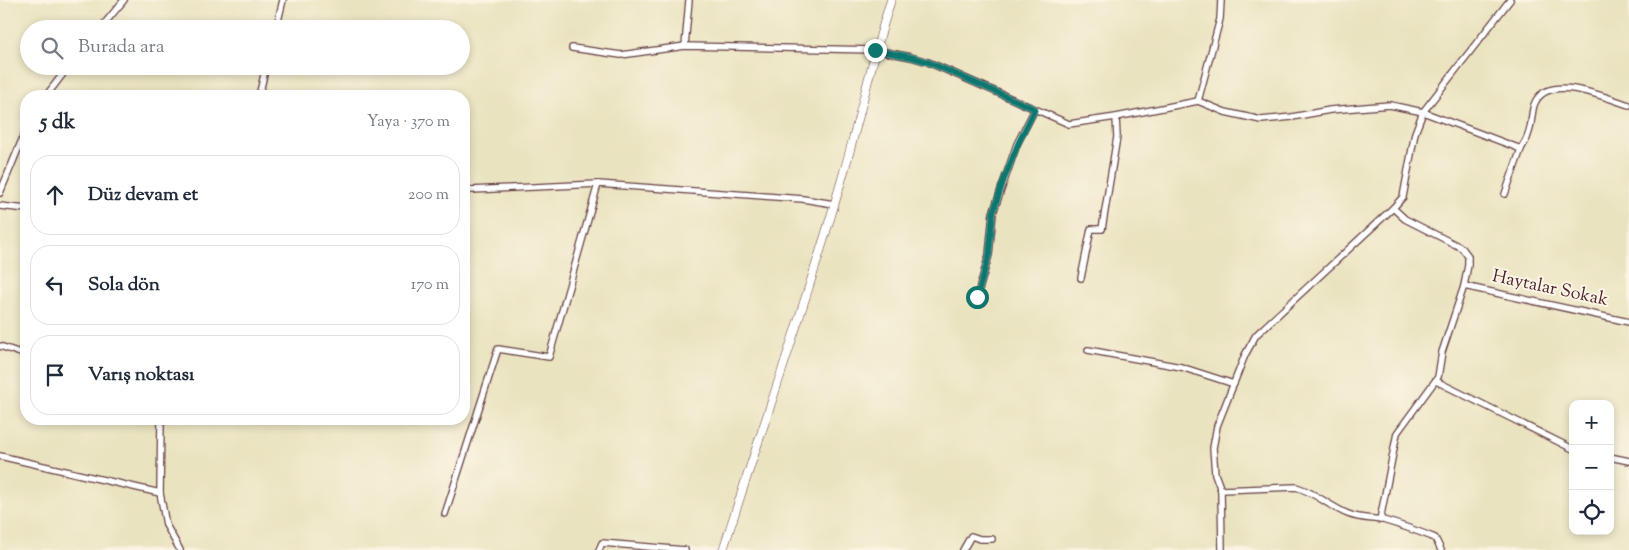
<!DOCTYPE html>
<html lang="tr">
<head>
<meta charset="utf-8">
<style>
  :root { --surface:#fff; --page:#f2f2f3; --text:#1f2937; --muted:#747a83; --line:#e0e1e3 }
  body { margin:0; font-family:"Sorts Mill Goudy",serif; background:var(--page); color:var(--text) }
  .controls { position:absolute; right:15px; bottom:15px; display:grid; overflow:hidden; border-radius:10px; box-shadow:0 2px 8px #0003 }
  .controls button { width:45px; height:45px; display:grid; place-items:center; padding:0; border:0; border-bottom:1px solid var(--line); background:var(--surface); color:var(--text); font:25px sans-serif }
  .stop { position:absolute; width:15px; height:15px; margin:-11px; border:4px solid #0f766e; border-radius:50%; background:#fff }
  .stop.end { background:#0f766e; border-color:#fff; box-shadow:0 1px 5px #0008 }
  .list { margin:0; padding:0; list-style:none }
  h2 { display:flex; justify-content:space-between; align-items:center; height:65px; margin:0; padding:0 20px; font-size:21px }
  h2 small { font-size:16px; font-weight:400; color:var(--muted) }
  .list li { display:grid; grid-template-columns:32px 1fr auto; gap:15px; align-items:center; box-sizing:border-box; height:80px; margin:0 10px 10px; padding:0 10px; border:1px solid var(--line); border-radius:20px }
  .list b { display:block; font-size:19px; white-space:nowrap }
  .list em { font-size:16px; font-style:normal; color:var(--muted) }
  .icon { flex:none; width:28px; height:28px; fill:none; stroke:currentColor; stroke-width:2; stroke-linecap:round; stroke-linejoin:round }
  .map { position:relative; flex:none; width:1629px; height:550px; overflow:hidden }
  .search { position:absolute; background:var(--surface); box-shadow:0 2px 8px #0003; left:20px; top:20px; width:450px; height:55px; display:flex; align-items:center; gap:12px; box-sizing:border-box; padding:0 18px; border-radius:28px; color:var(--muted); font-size:19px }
  .panel { position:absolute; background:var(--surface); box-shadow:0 2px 8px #0003; left:20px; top:90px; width:450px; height:335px; border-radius:20px }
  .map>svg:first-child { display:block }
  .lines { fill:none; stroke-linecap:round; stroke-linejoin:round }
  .street-casing { stroke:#623c41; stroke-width:8 }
  .secondary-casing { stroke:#623c41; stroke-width:9 }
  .street { stroke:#fff; stroke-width:5.5 }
  .secondary { stroke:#fff; stroke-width:8 }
  .route { stroke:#0f766e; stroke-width:6 }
  .labels { text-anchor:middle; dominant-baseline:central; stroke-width:4; stroke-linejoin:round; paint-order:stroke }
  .street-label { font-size:18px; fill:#4a1f2b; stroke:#fcf5e5 }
</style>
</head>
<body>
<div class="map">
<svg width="1629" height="550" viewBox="0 0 1629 550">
  <rect width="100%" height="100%" fill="#fcf5e5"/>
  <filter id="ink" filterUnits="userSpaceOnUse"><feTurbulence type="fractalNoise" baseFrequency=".02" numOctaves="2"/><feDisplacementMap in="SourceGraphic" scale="10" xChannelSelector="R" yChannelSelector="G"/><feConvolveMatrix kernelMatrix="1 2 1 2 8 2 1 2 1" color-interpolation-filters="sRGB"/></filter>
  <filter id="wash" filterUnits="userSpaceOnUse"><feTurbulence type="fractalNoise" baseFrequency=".0096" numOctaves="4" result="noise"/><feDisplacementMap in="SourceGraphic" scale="20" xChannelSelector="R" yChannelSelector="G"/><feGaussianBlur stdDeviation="1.12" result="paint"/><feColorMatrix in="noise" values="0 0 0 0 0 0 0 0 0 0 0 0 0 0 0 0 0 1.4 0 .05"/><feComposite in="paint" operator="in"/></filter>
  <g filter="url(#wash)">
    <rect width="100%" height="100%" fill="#eae3c0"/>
  </g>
  <g filter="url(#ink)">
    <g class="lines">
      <g class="street-casing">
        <g id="street">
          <path d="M100 29 124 0"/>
          <path d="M276 29 283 0"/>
          <path d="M685 46 689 0"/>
          <path d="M572 48 621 55 685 46 875 50 911 57 928 62 1069 124 1116 117 1198 101 1225 112 1261 120 1292 117 1330 110 1390 105 1423 112 1521 149C1523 145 1527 140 1528 135 1532 126 1531 115 1534 105 1546 71 1606 98 1629 105"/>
          <path d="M46 96 69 66"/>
          <path d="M259 96 266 66"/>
          <path d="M1198 101 1220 19 1221 0"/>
          <path d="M464 188 471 190 598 184 803 199 834 204"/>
          <path d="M0 193 26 130"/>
          <path d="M1505 194 1521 149"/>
          <path d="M0 206 26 209"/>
          <path d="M1081 278 1091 229H1102L1117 137 1116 117"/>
          <path d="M1464 286 1629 322"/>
          <path d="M977 297 989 255 993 213 1017 144 1035 109"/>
          <path d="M0 346 26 355"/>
          <path d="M1088 350 1181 367 1234 384"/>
          <path d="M1436 381 1573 449"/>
          <path d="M161 419 160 493 166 525 180 550"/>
          <path d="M0 456 160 493"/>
          <path d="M1610 457 1629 461"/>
          <path d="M1221 490 1296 487C1315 492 1330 507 1348 514 1360 519 1371 518 1383 520 1400 525 1418 531 1435 538L1441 550"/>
          <path d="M445 514 498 349 549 357 598 184"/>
          <path d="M1380 520 1397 433 1438 377 1442 352 1464 286 1468 265V256L1462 248 1405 219 1393 208"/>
          <path d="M599 550 602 543 685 550"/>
          <path d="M963 550 971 536 980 539H992"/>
          <path d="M1222 550 1221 490 1215 474 1213 448 1217 426 1245 355 1256 335 1393 208 1403 197 1415 133 1423 112 1510 0"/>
        </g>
      </g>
      <g class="secondary-casing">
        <path id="secondary" d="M723 550C763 425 807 301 843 175 860 117 872 58 891 0"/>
      </g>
      <use href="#street" class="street"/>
      <use href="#secondary" class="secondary"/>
    </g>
  </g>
  <g class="lines" filter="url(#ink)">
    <path class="route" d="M875 50 911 57 928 62 1035 109 1018 144 1003 182 993 213 989 255 977 297"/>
  </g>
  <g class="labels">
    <g class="street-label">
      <text transform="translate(1550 289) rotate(12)">Haytalar Sokak</text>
    </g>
  </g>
</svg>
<div class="controls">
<button>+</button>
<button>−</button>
<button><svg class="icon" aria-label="locate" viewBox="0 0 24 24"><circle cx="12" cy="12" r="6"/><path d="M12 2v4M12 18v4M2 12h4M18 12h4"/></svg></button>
</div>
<div class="stop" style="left:977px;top:297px"></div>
<div class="stop end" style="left:875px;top:50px"></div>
<div class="search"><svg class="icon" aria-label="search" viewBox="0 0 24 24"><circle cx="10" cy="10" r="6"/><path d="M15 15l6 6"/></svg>Burada ara</div>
<section class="panel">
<h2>5 dk<small>Yaya · 370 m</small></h2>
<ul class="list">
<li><svg class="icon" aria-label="ahead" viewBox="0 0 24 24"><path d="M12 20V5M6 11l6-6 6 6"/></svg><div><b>Düz devam et</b></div><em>200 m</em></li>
<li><svg class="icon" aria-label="left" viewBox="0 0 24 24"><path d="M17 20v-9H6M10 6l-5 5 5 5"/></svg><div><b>Sola dön</b></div><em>170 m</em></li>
<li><svg class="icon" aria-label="arrive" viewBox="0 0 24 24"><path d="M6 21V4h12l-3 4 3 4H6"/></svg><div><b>Varış noktası</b></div></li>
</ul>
</section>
</div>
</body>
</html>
